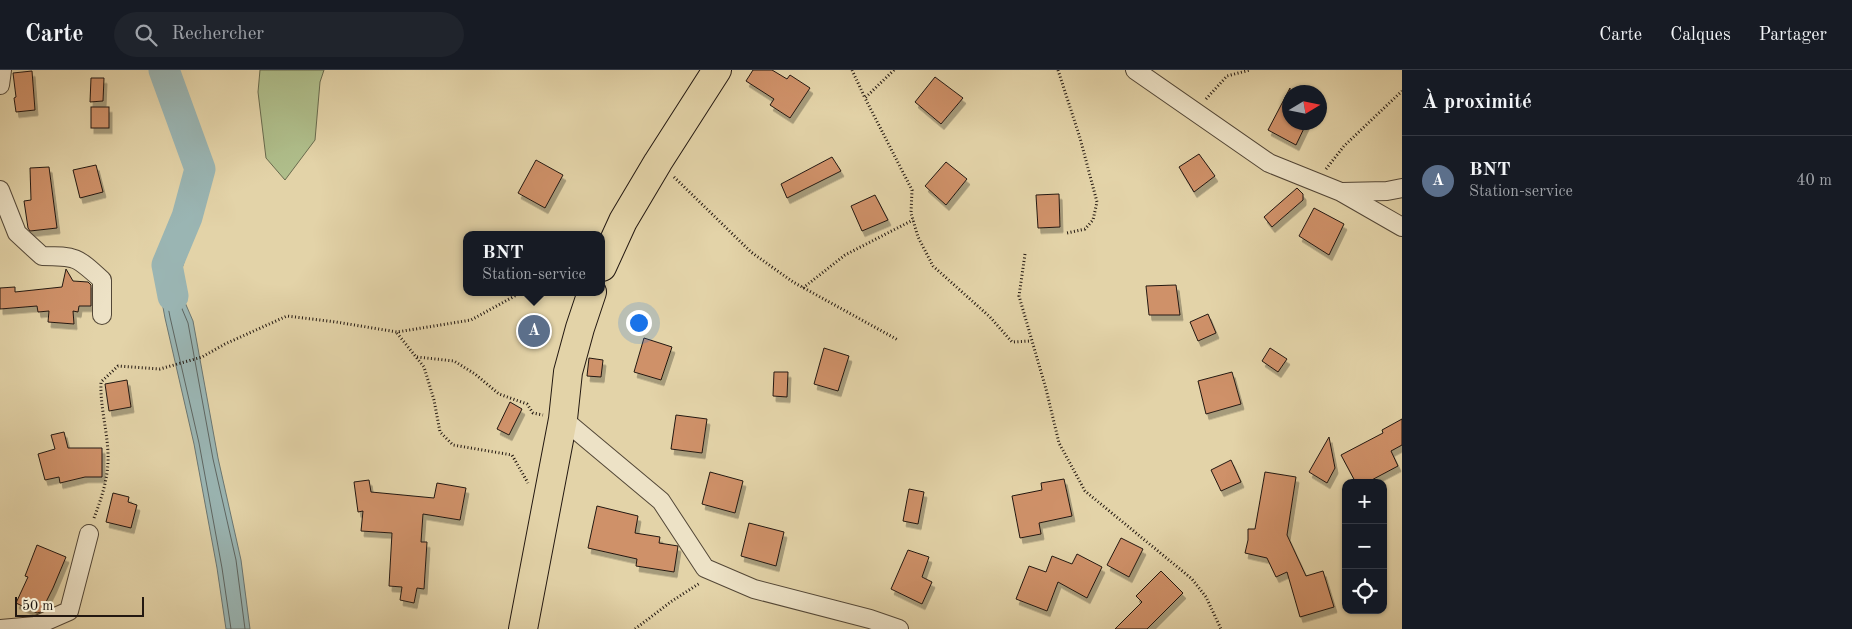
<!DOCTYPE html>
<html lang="fr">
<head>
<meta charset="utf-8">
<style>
  :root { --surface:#171b24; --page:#20242c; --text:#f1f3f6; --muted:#9ea1a6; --line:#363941; --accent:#c59692 }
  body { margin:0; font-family:"Old Standard TT",serif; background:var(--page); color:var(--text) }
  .controls { position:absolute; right:15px; bottom:15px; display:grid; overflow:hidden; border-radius:10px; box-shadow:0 1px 4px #0004 }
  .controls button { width:45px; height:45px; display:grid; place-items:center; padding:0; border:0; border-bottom:1px solid var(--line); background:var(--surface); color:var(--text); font:25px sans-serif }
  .compass { position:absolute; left:1282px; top:15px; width:45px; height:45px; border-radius:50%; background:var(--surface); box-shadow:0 1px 4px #0004; rotate:80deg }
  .scale { position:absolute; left:15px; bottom:12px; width:129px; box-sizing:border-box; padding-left:5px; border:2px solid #231811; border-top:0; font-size:14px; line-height:18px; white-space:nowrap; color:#231811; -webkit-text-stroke:4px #ede2c6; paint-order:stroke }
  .you { position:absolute; left:638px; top:252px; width:18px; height:18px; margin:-12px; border:4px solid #fff; border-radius:50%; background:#1a73e8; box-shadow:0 0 0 8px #1a73e833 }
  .badge { display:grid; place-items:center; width:32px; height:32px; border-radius:50%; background:var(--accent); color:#fff; font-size:16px; font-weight:700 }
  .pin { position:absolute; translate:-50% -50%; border:2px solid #fff; box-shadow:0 1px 5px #0006 }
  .popup { position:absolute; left:463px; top:161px; width:142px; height:65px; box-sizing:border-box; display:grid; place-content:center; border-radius:10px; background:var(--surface); filter:drop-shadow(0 1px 4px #0005); font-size:16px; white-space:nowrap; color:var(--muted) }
  .popup b { font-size:19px; color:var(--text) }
  .popup::after { content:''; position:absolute; left:50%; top:100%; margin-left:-10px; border:10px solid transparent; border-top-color:var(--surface) }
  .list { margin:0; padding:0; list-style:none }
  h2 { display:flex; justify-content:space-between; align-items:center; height:65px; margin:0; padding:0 20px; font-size:21px }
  h2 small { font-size:16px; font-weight:400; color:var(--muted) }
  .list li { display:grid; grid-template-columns:32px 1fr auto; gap:15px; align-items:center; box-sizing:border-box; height:90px; padding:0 20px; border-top:1px solid var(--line) }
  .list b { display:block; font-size:19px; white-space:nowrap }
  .list p { margin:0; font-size:16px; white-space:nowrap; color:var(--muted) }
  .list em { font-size:16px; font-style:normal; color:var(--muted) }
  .icon { flex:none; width:28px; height:28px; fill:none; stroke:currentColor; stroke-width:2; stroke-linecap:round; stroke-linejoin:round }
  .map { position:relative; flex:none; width:1402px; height:559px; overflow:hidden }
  header { display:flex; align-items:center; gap:30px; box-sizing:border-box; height:70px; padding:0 25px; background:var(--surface); border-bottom:1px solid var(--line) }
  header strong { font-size:24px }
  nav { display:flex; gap:28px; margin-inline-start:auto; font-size:18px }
  .search { width:350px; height:45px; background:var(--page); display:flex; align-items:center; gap:12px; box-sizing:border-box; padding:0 18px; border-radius:28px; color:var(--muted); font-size:19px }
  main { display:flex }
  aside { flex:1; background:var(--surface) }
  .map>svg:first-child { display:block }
  .green { fill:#afbe8b; stroke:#696b4e }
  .water { fill:#9ab5b3; stroke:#6a7672 }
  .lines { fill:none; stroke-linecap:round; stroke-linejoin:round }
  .shore { stroke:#5e6662; stroke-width:1 }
  .river { stroke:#9ab5b3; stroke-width:31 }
  .building { fill:#cf9169; stroke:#231811; filter:url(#shadow) }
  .street-casing { stroke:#534737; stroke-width:20 }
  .highway-casing { stroke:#231811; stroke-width:30 }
  .path { stroke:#231811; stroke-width:3; stroke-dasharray:1 2.5; stroke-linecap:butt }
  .street { stroke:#ede2c6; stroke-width:18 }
  .highway { stroke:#e3d3a8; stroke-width:28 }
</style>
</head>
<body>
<header>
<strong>Carte</strong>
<div class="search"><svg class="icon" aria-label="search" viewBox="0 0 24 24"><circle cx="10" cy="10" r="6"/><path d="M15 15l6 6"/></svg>Rechercher</div>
<nav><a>Carte</a><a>Calques</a><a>Partager</a></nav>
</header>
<main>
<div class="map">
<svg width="1402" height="559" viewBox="0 0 1402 559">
  <defs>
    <filter id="shadow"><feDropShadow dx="3" dy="5.5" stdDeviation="0" flood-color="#0004"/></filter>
  </defs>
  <rect width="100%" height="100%" fill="#e3d3a8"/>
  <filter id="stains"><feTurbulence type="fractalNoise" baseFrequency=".004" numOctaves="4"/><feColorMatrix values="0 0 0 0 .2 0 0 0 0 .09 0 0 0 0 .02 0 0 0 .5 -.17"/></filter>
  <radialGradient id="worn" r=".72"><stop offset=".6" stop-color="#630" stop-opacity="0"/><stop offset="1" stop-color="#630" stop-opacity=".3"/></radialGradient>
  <path class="green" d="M260 0H324L320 12 315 70 285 110 266 88 258 22Z"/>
  <path class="water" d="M159 184 185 189 177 214 193 251 218 388 241 490 250 559H226L217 498 194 374 165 248 159 216Z"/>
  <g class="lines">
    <path class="shore" d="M231 559 222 498 199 373 170 247 164 215V193L166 191 176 193 178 195 172 215 188 253 213 389 236 490 245 559"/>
    <path class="river" d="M164 0 200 99 187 147 167 195 173 226"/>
  </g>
  <g class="building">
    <path d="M753 0H772L787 9 790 5 810 18 790 48 770 35 774 29 746 11Z"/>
    <path d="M32 1 35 40 16 42 14 28 16 27 13 3Z"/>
    <path d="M935 7 963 28 941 54 915 32Z"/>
    <path d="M91 8H104L103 31 90 32Z"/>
    <path d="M1290 18V52H1307L1296 75 1268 60Z"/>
    <rect x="91" y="37" width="18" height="21"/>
    <path d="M1199 84 1215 106 1194 122 1179 97Z"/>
    <path d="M832 87 841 101 787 128 781 114Z"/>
    <path d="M536 90 563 105 545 138 518 123Z"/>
    <path d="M946 92 967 109 946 135 925 116Z"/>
    <path d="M96 95 103 122 80 128 73 100Z"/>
    <path d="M49 97 57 158 30 161 28 158 24 131 31 130 30 98Z"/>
    <path d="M1297 118 1303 124V130L1272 157 1264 147Z"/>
    <path d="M1059 124 1060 157 1038 158 1036 125Z"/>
    <path d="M875 125 888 150 862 161 851 136Z"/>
    <path d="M1314 138 1344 154 1329 185 1299 166Z"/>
    <path d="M66 199 73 211 88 212 91 215V236H79L78 242 73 241 74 254 48 252 49 241 38 242 37 236 0 239V218L15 217V222L62 217Z"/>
    <path d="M1176 215 1180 245H1149L1146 216Z"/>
    <path d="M1208 244 1216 263 1198 271 1190 252Z"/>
    <path d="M644 268 672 277 661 310 634 302Z"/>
    <path d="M824 278 849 286 838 321 814 314Z"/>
    <path d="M1270 278 1287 289 1278 302 1262 291Z"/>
    <path d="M589 288 603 290 601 307 587 306Z"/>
    <path d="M774 302H788L787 327 773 326Z"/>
    <path d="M1232 302 1241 334 1206 344 1198 311Z"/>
    <path d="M127 310 131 337 109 341 105 314Z"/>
    <path d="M510 332 522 339 509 365 497 359Z"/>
    <path d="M676 345 707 349 702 383 671 379Z"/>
    <path d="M1402 349V375L1391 381 1398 396 1366 413H1356L1341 385 1383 363 1382 360Z"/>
    <path d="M64 362 68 378H102V407H85L60 413 59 407 45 410 38 384 55 379 51 365Z"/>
    <path d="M1329 367 1335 398 1327 413 1309 402Z"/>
    <path d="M1231 390 1241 412 1221 421 1211 400Z"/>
    <path d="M710 402 743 411 735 443 702 434Z"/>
    <path d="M1265 402 1296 407 1287 465 1306 506 1323 501 1334 537 1300 547 1287 502 1276 507 1267 488 1245 483 1248 470V459H1255Z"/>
    <path d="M1064 409 1072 446 1039 453 1041 464 1020 468 1012 426 1042 420 1041 413Z"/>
    <path d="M369 410 371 422 434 428 437 413 466 418 460 450 423 444 421 472H427L424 519 417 518 414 533 400 530 402 517 389 516 392 463 361 461 363 441 358 442 354 412Z"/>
    <path d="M909 419 924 422 918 454 903 451Z"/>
    <path d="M113 423 129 427 128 432 137 435 131 458 106 452Z"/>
    <path d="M597 436 638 446 635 463 660 467 659 473 678 476 674 502 636 496 637 489 588 478Z"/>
    <path d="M749 453 784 462 776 496 741 486Z"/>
    <path d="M1121 468 1143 479 1129 507 1107 495Z"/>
    <path d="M37 475 66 487 53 518 41 542 37 543 16 533 28 507 25 506Z"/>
    <path d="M908 480 929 487 922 507 932 512 922 534 891 519Z"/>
    <path d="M1077 484 1102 497 1087 528 1058 512 1047 541 1016 529 1029 496 1046 502 1052 486 1072 494Z"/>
    <path d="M1161 501 1183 523 1147 559H1115L1142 532 1136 526Z"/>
  </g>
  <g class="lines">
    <g class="street-casing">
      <g id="street">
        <path d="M1135 0 1269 93 1341 122 1402 157"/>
        <path d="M0 15 2 0"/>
        <path d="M0 120 17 163 42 186C76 186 77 187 102 210V245"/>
        <path d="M1342 122 1387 121 1402 118"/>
        <path d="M563 349 661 431 705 498 754 519 870 549 899 559"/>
        <path d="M0 559 35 556 69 541 89 464"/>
      </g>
    </g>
    <g class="highway-casing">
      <g id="highway">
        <path d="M602 197 623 151 658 92 717 0"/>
        <path d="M523 559 563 349 568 302 580 258 592 222"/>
      </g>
    </g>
    <g class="path">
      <path d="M852 0 865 28"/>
      <path d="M894 0 865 28 912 120 911 143 913 150 918 167 933 196 990 247 1012 272 1031 271"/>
      <path d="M1058 0 1080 68 1097 132 1093 150 1085 159 1067 163"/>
      <path d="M1206 29 1227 6 1250 0"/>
      <path d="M1326 99 1344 76 1402 21"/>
      <path d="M674 107 751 182 793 212 898 270"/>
      <path d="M1025 184 1019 226 1046 319 1059 373 1085 421 1192 509 1206 527 1221 559"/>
      <path d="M803 218 845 185 913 150"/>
      <path d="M397 263 424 297 434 330 440 362 453 375 512 385 528 413"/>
      <path d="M417 287 454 291 475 304 499 324 527 334 533 343 543 345"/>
      <path d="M94 448C102 427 109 406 108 383 107 359 100 336 101 312L118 296 160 299 202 287 225 274 287 246 336 252 397 262 471 250 522 222"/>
      <path d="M635 559 672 531 700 513"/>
    </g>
    <use href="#street" class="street"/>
    <use href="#highway" class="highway"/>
  </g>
  <rect width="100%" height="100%" filter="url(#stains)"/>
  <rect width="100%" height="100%" fill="url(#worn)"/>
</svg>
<div class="controls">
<button>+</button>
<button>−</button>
<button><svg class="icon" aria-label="locate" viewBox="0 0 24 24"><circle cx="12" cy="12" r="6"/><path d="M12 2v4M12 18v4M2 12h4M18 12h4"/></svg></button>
</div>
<svg class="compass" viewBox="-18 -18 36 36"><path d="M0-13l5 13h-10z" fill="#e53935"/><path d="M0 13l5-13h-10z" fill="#9ea1a6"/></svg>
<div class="scale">50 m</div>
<div class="you"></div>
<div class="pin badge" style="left:534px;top:261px;background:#5c6f8a">A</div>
<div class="popup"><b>BNT</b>Station-service</div>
</div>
<aside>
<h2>À proximité<small></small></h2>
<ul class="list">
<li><span class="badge" style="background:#5c6f8a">A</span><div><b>BNT</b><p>Station-service</p></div><em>40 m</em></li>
</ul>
</aside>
</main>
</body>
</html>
